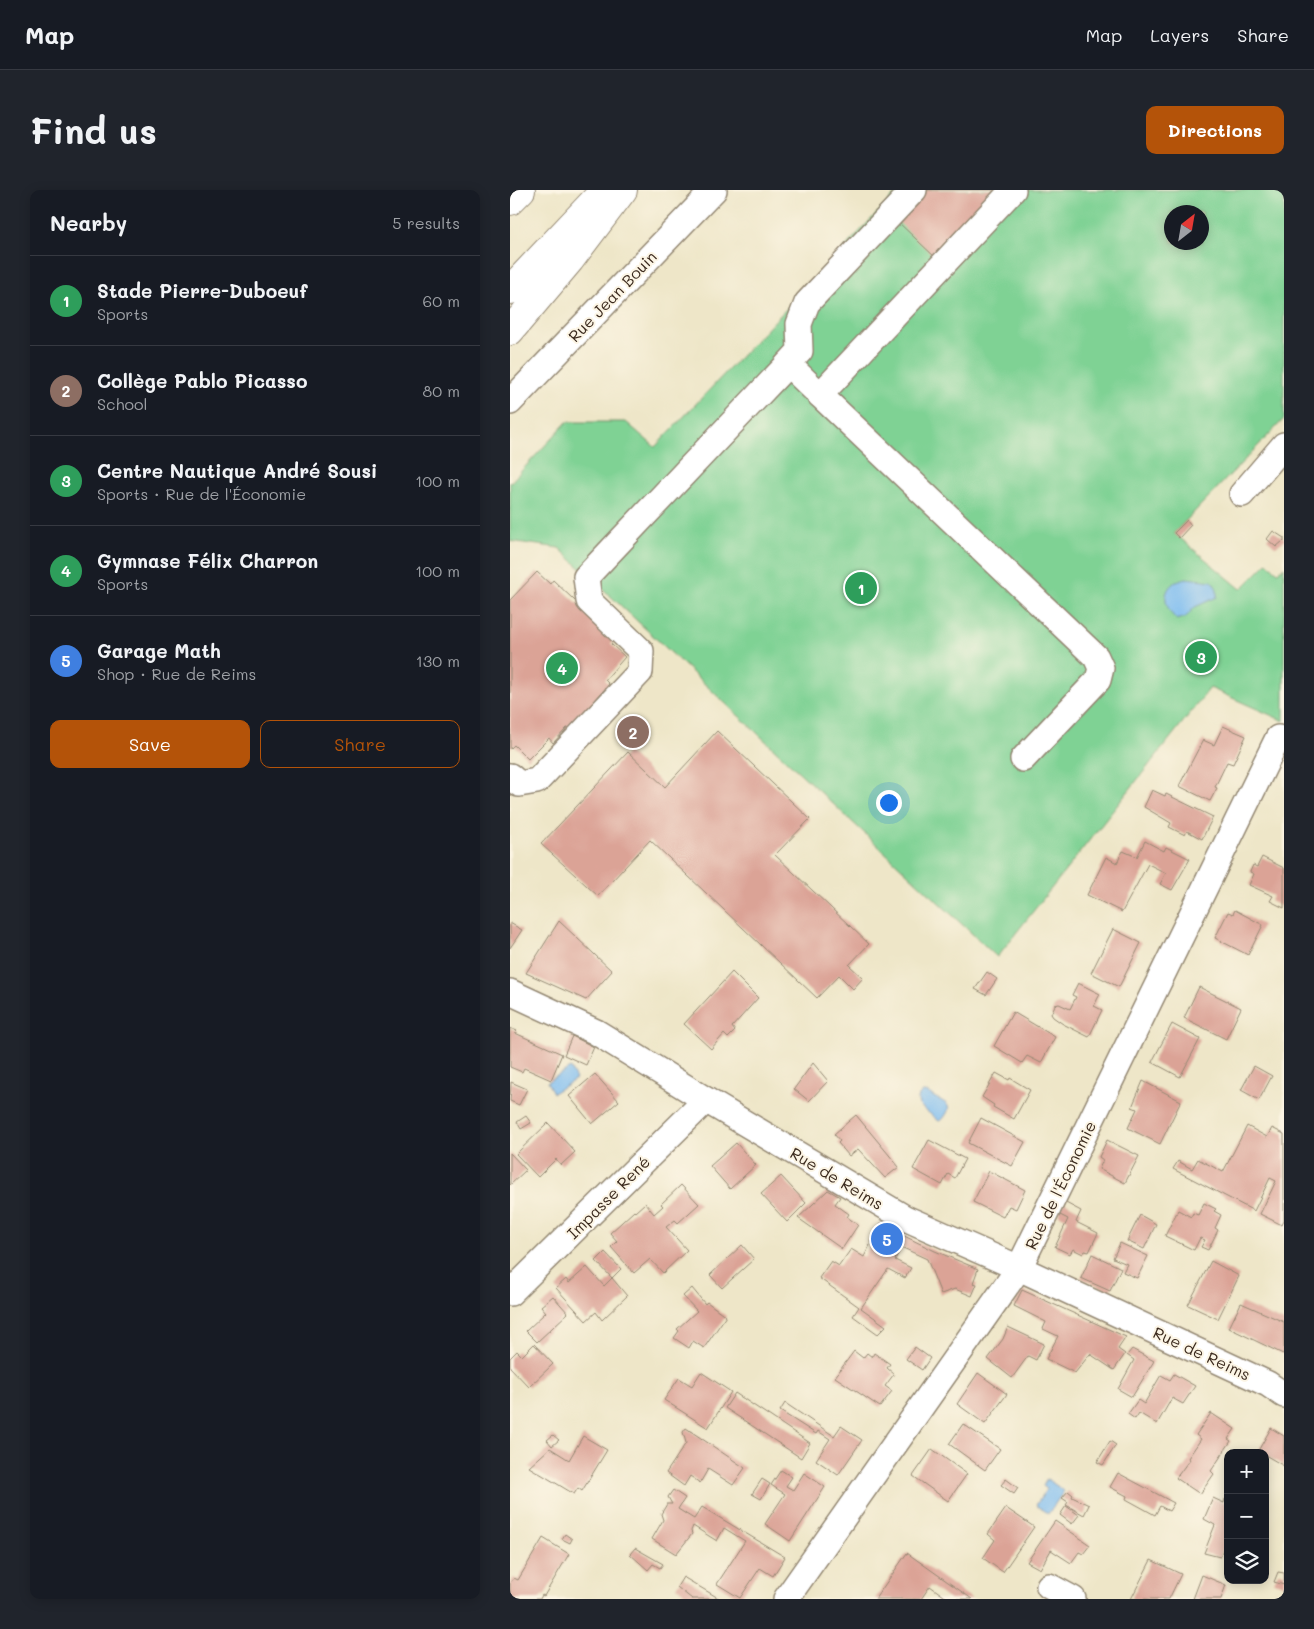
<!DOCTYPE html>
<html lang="en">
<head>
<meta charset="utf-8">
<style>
  :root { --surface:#171b24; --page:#20242c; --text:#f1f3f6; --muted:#9ea1a6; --line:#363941; --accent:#b45309 }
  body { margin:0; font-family:Mali,sans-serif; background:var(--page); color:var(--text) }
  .controls { position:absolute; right:15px; bottom:15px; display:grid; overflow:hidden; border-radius:10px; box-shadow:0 2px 12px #0003 }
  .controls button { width:45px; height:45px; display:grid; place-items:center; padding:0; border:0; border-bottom:1px solid var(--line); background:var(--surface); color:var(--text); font:25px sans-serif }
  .compass { position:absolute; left:654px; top:15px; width:45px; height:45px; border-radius:50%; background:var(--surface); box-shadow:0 2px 12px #0003; rotate:31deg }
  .you { position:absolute; left:378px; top:612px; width:18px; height:18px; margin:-12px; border:4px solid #fff; border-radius:50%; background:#1a73e8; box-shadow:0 0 0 8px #1a73e833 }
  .badge { display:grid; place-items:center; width:32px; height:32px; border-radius:50%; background:var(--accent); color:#fff; font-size:16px; font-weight:700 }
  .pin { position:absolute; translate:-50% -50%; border:2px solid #fff; box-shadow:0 1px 5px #0006 }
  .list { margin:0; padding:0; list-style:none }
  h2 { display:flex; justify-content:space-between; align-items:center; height:65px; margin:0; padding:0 20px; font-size:21px }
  h2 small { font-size:16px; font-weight:400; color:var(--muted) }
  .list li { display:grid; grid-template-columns:32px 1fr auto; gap:15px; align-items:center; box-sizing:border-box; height:90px; padding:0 20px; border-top:1px solid var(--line) }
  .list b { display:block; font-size:19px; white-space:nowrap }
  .list p { margin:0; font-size:16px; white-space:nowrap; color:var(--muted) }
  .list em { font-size:16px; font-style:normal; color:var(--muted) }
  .actions { display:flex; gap:10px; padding:15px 20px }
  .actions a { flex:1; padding:11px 0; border:1px solid var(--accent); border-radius:10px; text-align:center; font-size:18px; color:var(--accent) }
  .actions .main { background:var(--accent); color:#fff }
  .icon { flex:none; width:28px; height:28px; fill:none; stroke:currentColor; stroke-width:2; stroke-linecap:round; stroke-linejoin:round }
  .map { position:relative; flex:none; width:774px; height:1409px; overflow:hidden; border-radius:10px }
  header { display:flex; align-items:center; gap:30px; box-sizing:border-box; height:70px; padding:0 25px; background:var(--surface); border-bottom:1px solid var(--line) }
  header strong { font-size:24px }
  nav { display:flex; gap:28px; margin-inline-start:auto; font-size:18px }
  .intro { display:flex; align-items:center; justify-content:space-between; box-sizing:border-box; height:120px; padding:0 30px }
  h1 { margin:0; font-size:35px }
  .button { padding:12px 22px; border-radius:10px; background:var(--accent); color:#fff; font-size:18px; font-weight:700 }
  main { display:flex; gap:30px; padding:0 30px }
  aside { flex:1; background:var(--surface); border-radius:10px; box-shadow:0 2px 12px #0003 }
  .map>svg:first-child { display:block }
  .green { fill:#7fd294; stroke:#5d7e59; fill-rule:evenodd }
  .water { fill:#7bbcf0; stroke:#5b7387 }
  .building { fill:#dba396 }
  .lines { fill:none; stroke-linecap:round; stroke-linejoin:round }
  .minor-casing { stroke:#948873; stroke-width:28 }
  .highway-casing { stroke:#948873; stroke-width:30 }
  .minor { stroke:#fff; stroke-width:25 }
  .highway { stroke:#fff; stroke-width:28 }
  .labels { text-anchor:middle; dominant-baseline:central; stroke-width:4; stroke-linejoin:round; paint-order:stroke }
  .street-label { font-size:16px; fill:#3b2a1e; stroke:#fcf5e5 }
</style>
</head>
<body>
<header>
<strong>Map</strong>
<nav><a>Map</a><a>Layers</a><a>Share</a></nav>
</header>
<div class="intro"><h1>Find us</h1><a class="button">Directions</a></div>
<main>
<aside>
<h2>Nearby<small>5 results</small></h2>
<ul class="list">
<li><span class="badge" style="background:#2e9e5b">1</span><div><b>Stade Pierre-Duboeuf</b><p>Sports</p></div><em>60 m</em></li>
<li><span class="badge" style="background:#8d6e63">2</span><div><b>Collège Pablo Picasso</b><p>School</p></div><em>80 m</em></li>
<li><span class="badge" style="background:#2e9e5b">3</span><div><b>Centre Nautique André Sousi</b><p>Sports · Rue de l'Économie</p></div><em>100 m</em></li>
<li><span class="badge" style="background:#2e9e5b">4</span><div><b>Gymnase Félix Charron</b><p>Sports</p></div><em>100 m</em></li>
<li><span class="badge" style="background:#3f7fe0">5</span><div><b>Garage Math</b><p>Shop · Rue de Reims</p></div><em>130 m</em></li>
</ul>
<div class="actions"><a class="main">Save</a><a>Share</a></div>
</aside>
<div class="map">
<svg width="774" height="1409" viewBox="0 0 774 1409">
  <rect width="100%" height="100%" fill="#fcf5e5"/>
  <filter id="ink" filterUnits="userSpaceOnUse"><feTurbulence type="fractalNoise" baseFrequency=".02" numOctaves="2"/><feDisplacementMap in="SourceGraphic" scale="10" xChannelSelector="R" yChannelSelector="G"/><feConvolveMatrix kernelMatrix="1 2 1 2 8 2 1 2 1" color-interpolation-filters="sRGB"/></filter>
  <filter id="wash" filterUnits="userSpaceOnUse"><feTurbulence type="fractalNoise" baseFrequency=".0096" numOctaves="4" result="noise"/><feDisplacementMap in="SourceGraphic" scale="20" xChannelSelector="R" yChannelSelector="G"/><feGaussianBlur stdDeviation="1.12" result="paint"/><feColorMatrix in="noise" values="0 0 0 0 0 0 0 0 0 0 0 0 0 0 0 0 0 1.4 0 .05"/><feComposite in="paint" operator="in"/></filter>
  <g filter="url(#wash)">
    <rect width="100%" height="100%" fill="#eee6c8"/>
    <path class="green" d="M389 0H774V229L664 343 731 399 757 373 768 382 774 377V531L700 498 487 767 49 358 0 351V293L57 232H116L145 257ZM662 22H692V52H662Z"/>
    <g class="water">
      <path d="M676 388 702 391 707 399V407L685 417 676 427 667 430C650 414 652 393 676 388Z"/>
      <path d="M60 878 66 889 43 903 37 892Z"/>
      <path d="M413 902C419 902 420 904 424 907 436 913 445 915 432 930L429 931 409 915C407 909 408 905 413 902Z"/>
      <path d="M537 1289 554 1301 538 1324 526 1315 537 1299 533 1296Z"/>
    </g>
    <g id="blocks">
      <g class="building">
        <path d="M415 0H495L428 70 386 30Z"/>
        <path d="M677 330 681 335 669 348 664 343Z"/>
        <path d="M763 341 774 348V352L773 351 766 357 757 349Z"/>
        <path d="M27 382 40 394 43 390 105 449 101 454 115 467 95 490 99 494 86 509V518L67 538H57L43 553 39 548 18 569 4 555 0 559V410Z"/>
        <path d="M713 536 736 546 723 574 717 572 705 597 707 598 700 611 669 596 693 550 704 555Z"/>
        <path d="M207 541 300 629 265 665 359 754 339 775 353 788 343 799 329 785 307 808 140 650 88 706 31 654 118 562 155 597Z"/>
        <path d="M642 600 655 606 656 604 703 627 692 649 677 641 675 645 659 637 661 633 634 617Z"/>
        <path d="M635 651 654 661 656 657 680 669 662 700 650 694 656 683 638 674 612 722 577 705 596 667 607 673 613 661 627 667Z"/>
        <path d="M752 667 774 678V718L760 711 763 706 739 695 744 684 740 682 743 675 747 677Z"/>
        <path d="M725 720 753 735 738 765 705 748 718 722 723 724Z"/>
        <path d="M49 731 102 781 76 810 16 783Z"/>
        <path d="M0 733 12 740 0 758Z"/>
        <path d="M603 739 631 753 609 797 581 783Z"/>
        <path d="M222 782 248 808 222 837 225 841 218 848 214 844 201 859 174 834Z"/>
        <path d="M477 782 487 789 476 805 465 799Z"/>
        <path d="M568 793 590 804 584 816 592 820 579 847 553 834 543 827 541 824 545 815 549 814 560 819 566 807 562 805Z"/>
        <path d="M689 797 731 818 716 849 674 828Z"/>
        <path d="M503 822 545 847 531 873 517 866 512 873 484 856Z"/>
        <path d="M662 834 690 849 670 887 642 872Z"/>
        <path d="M0 838 7 841 5 843 52 864 41 890 14 878 12 882 0 877Z"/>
        <path d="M62 846 84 857 76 875 54 865Z"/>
        <path d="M303 873 318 891 299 911 284 899Z"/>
        <path d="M744 876 762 886 749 910 731 900Z"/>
        <path d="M486 883 499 890 500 888 520 900 504 929 483 917 484 915 472 907Z"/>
        <path d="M85 884 109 911 82 934 59 906Z"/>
        <path d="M633 891 671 911 650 954 618 938 627 919 622 917Z"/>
        <path d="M1 892 17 899 9 915 0 911Z"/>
        <path d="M346 925 389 977 375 988 348 959 339 966 328 953 330 951 324 944Z"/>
        <path d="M16 926 21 933 11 939 7 932Z"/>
        <path d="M471 928 515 952 502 976 458 953Z"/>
        <path d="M38 933 65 962 51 975 46 969 28 987 6 964Z"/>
        <path d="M737 936 757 947 762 938 774 944V1031L772 1035 750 1024 766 991 760 988 744 1021 663 979 668 971 682 979 688 969 713 982Z"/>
        <path d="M419 950 455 969 445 988 438 984 432 995 403 979Z"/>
        <path d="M597 950 629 966 615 993 589 979 593 970 589 967Z"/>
        <path d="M226 953 246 975 220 999 200 976Z"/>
        <path d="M0 963 16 980 0 995Z"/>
        <path d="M479 981 515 1000 506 1019 499 1016 493 1027 463 1012Z"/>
        <path d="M271 986 296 1013 277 1032 251 1004Z"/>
        <path d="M171 995 189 1014 168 1033 165 1030 156 1037 177 1060 153 1083 140 1069 124 1083 101 1057 107 1051 100 1043 124 1021 125 1022 135 1013 144 1024 153 1016 151 1014Z"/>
        <path d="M318 1000 330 1007 325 1014 339 1024 337 1027 348 1035 332 1059 288 1028Z"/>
        <path d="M554 1012 571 1021 566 1032 588 1043 579 1062 575 1061 573 1064 563 1059 560 1064 545 1057 558 1029 548 1024Z"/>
        <path d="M694 1013 706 1019 704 1021 711 1025 705 1038 708 1040 698 1060 691 1057 695 1050 690 1048 684 1060 655 1046 668 1020 681 1027 683 1023 688 1025Z"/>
        <path d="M630 1025 646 1034 634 1059 617 1051Z"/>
        <path d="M371 1033 382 1040 425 1061 468 1079 463 1093 467 1094 462 1106 445 1099 431 1104 417 1069 391 1057 385 1070 401 1078 395 1088 378 1079 351 1118 376 1136 368 1144 343 1126 349 1117 309 1088 321 1071 329 1076 341 1059 354 1067Z"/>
        <path d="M610 1053 638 1066 627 1088 613 1082 617 1074 603 1068Z"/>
        <path d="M232 1055 244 1069 212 1098 200 1085Z"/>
        <path d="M95 1062 111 1079 102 1088 86 1071Z"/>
        <path d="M582 1064 611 1078 600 1101 571 1088Z"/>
        <path d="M701 1071 729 1086 708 1129 678 1115Z"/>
        <path d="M77 1077 94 1096 102 1088 117 1106 92 1130 86 1122 76 1131 46 1098 56 1089 59 1093Z"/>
        <path d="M182 1098 195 1114 197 1112 216 1126 194 1158 183 1151 179 1158 164 1148 169 1141 167 1139 187 1121 173 1106Z"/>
        <path d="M512 1100 616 1147 608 1159 615 1164 604 1180 580 1164 565 1183 536 1169 548 1146 533 1139 536 1132 504 1116Z"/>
        <path d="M43 1106 58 1123 27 1152 16 1141 36 1122 31 1116Z"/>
        <path d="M731 1113 774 1132V1161L773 1164 719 1138Z"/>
        <path d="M498 1137 534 1154 526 1170 518 1166 502 1188 478 1169 493 1149Z"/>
        <path d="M24 1154 43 1174 19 1197 0 1177V1168L7 1161 12 1166Z"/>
        <path d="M405 1157 420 1168 412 1180 396 1169Z"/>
        <path d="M622 1159 644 1171 622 1207 608 1199 624 1170 617 1165Z"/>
        <path d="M344 1161 353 1168 357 1163 362 1167 364 1163 380 1174 377 1178 384 1184 375 1196 382 1201 370 1217 325 1187Z"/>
        <path d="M191 1182 221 1202 198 1238 154 1210 169 1188 182 1196Z"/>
        <path d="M468 1183 497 1204 475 1234 447 1214Z"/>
        <path d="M664 1184 685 1196 673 1214 662 1208 647 1234 629 1223 625 1229 618 1224 628 1210 634 1214 651 1185 660 1190Z"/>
        <path d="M225 1203 300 1253 291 1268 215 1218Z"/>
        <path d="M275 1213 324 1246 331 1236 352 1250 328 1285 306 1270 320 1249 308 1241 306 1244 270 1221Z"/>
        <path d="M701 1223 725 1239 718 1249 721 1251 701 1281 704 1284 690 1304 666 1288 680 1269 678 1268 691 1249 686 1245Z"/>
        <path d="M453 1234 490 1259 475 1280 439 1254Z"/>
        <path d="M176 1238 235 1278 223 1295 198 1279 190 1293 180 1286 174 1296 156 1283 176 1253 173 1242Z"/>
        <path d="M761 1238 774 1246V1276L755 1265V1263L748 1261Z"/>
        <path d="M43 1245 49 1250 42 1256 37 1250Z"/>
        <path d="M73 1246 97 1260 72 1301 68 1298 64 1304 19 1277 40 1258 59 1270Z"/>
        <path d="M600 1251 606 1255 593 1275 587 1272Z"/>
        <path d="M422 1259 457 1284 438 1311 403 1286Z"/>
        <path d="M271 1280 282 1287 276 1296 283 1300 294 1283 315 1297 280 1351 255 1334 275 1304 261 1295Z"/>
        <path d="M608 1283 664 1313 659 1321 650 1316 645 1325 616 1309 617 1306 600 1297Z"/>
        <path d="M252 1289 260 1294 251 1309 242 1304Z"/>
        <path d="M496 1289 508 1298 504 1304 491 1295Z"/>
        <path d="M163 1300 175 1308 168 1319 184 1329 192 1317 275 1367 263 1386 250 1378 230 1408 207 1394 235 1351 214 1338 207 1351 183 1336 181 1341 182 1344 166 1364 142 1349 153 1330 151 1324 157 1314H162L158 1307Z"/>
        <path d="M558 1301 563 1305 562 1307 579 1315 574 1325 556 1315 558 1312 552 1308Z"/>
        <path d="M703 1308 714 1313 715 1309 718 1310V1346L710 1367 694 1363 705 1335 694 1329Z"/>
        <path d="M556 1316 569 1325 562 1334 550 1325Z"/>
        <path d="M496 1318 524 1337 493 1382 473 1368 485 1350 478 1344Z"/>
        <path d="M545 1331 580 1355 573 1364 569 1362 561 1373 541 1360 530 1379 517 1372Z"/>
        <path d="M55 1344 62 1349 60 1353 52 1349Z"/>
        <path d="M33 1348 59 1364 34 1406 32 1405 30 1409H0V1393L4 1388 8 1390Z"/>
        <path d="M125 1358 153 1374 150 1378 143 1374 138 1380 120 1364Z"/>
        <path d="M397 1363 462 1409H438L420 1396 411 1409H365Z"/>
        <path d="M641 1370 671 1384 659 1409H621Z"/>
        <path d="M768 1382 774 1383V1395L764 1392Z"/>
        <path d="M692 1385 716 1395 711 1409H683Z"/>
        <path d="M173 1387 210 1409H182L167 1397Z"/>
      </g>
    </g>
  </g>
  <g filter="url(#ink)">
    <use href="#blocks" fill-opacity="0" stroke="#948873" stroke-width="1"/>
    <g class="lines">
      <g class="minor-casing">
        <g id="minor">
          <path d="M503 0 310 205 586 467 591 478 588 490 513 569"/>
          <path d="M278 174 290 161 289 134 297 113 404 0"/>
          <path d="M0 212 204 0"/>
          <path d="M732 304 774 255"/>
          <path d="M0 586 9 594 27 591 130 482 131 461 79 411 76 387 278 174 310 205"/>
          <path d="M0 802 86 842 196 910 395 1028 509 1078 758 1194 774 1205"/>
          <path d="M0 1103 196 910"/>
          <path d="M539 1396 563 1409"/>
          <path d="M276 1409 509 1078 768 548"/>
        </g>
      </g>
      <g class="highway-casing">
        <g id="highway">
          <path d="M0 11 11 0"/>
          <path d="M0 100 90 5"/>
          <path d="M0 141 60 70 113 0"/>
        </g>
      </g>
      <use href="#minor" class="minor"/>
      <use href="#highway" class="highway"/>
    </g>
  </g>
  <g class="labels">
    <g class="street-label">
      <text transform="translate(102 106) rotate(-46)">Rue Jean Bouin</text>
      <text transform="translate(327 988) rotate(31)">Rue de Reims</text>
      <text transform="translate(550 995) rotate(-64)">Rue de l'Économie</text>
      <text transform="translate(98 1007) rotate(-45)">Impasse René</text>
      <text transform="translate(692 1163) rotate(25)">Rue de Reims</text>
    </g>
  </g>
</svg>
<div class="controls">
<button>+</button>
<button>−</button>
<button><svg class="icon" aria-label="layers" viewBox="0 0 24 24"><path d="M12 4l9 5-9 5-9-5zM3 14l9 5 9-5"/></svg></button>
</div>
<svg class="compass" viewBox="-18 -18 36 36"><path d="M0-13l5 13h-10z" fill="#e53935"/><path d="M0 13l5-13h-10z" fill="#9ea1a6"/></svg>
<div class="you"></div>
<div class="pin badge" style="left:351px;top:398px;background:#2e9e5b">1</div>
<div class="pin badge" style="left:123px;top:542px;background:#8d6e63">2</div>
<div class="pin badge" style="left:691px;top:467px;background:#2e9e5b">3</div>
<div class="pin badge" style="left:52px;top:478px;background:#2e9e5b">4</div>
<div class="pin badge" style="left:377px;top:1049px;background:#3f7fe0">5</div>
</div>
</main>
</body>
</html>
